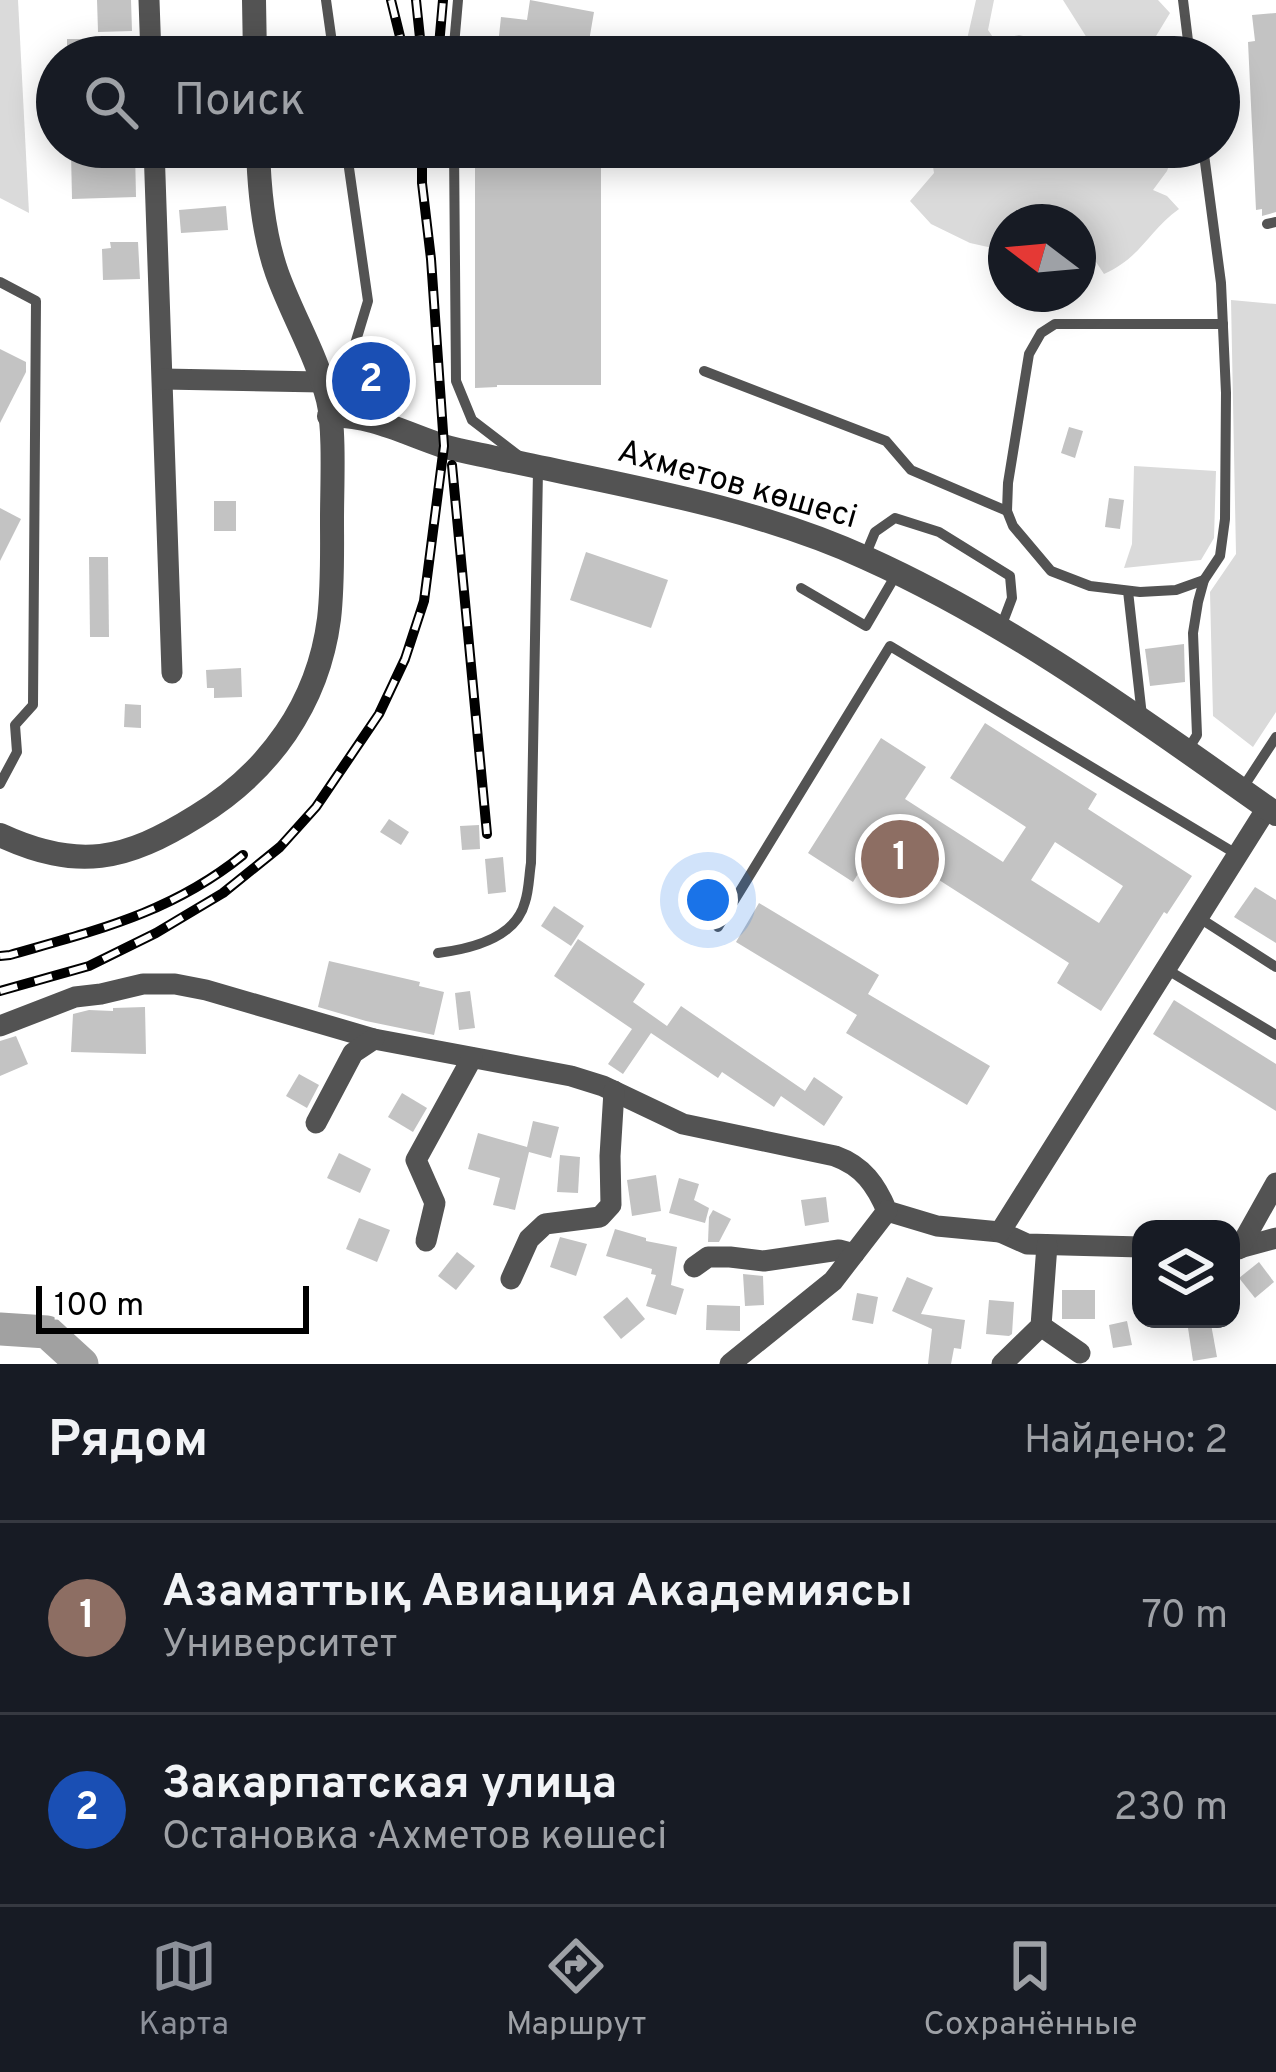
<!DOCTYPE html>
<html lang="ru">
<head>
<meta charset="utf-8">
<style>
  :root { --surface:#171b24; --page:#20242c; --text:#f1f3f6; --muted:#9ea1a6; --line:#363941; --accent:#8c9099 }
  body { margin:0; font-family:Overpass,sans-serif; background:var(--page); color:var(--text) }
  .controls { position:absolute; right:36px; bottom:36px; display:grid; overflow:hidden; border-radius:24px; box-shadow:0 6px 30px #0003 }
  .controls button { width:108px; height:108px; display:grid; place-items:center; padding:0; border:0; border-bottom:3px solid var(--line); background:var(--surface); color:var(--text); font:60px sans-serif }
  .compass { position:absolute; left:988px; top:204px; width:108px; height:108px; border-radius:50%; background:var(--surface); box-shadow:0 6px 30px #0003; rotate:286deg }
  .scale { position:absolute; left:36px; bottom:30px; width:273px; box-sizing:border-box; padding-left:12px; border:6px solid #000; border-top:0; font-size:33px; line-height:42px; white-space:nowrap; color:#000; -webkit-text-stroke:9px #fff; paint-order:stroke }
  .you { position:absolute; left:708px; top:900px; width:42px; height:42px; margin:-30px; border:9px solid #fff; border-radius:50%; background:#1a73e8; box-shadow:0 0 0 18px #1a73e833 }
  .badge { display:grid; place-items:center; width:78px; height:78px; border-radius:50%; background:var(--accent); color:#fff; font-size:39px; font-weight:700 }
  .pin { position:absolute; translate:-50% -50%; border:6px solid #fff; box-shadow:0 3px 12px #0006 }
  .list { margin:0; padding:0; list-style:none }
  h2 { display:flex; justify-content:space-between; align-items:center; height:156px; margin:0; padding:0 48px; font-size:51px }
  h2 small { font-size:39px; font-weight:400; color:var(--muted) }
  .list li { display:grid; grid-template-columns:78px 1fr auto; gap:36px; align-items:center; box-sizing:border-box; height:192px; padding:0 48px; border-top:3px solid var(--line) }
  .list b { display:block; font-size:45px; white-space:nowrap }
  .list p { margin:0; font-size:39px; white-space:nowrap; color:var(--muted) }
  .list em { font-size:39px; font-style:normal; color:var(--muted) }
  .icon { flex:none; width:66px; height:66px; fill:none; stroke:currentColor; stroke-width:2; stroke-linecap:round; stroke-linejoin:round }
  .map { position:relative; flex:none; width:1276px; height:1364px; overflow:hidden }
  .search { position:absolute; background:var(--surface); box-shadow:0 6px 30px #0003; left:36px; right:36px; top:36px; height:132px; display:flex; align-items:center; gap:30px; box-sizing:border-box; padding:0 42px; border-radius:66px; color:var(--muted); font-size:45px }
  .sheet { height:540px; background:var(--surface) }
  nav { display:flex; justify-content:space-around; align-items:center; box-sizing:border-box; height:168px; border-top:3px solid var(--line); background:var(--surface); font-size:33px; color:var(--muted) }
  nav a { display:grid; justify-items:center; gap:6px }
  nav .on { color:var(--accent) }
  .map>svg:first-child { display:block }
  .green { fill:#dadada }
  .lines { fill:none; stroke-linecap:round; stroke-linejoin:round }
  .river { stroke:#a1a1a1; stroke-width:33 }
  .building { fill:#c3c3c3; fill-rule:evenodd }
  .service { stroke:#535353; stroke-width:10 }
  .minor { stroke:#535353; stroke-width:21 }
  .tertiary { stroke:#535353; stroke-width:24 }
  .rail-casing { stroke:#000; stroke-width:10 }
  .rail { stroke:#fff; stroke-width:6; stroke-dasharray:18; stroke-linecap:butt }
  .labels { text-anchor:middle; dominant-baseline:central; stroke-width:9; stroke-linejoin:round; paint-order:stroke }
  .street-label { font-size:33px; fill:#000; stroke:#fff }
</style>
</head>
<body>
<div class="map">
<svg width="1276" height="1364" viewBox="0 0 1276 1364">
  <rect width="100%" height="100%" fill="#fff"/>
  <g class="green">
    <path d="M0 0H18L29 213 0 198Z"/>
    <path d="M976 0H994L988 30 995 40 1019 35 1048 42 1047 57H963Z"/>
    <path d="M1063 0H1158L1170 13 1150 46 1134 52 1132 57H1099Z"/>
    <path d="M930 147H1176L1167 171 1153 190 1167 196 1179 209C1148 231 1142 257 1104 274L1096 262 1078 260V222H1006V251L970 243 931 224 910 201 934 173Z"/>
    <path d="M1231 300 1276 304V712L1253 747 1213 716 1210 592 1236 554Z"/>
    <path d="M1134 466 1216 471 1214 538 1201 560 1124 568 1132 544Z"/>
  </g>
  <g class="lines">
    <path class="river" d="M0 1329 47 1332 82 1364"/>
  </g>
  <g class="building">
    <path d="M97 0H131L132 31 98 32Z"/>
    <path d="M530 0 594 12 588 47 540 38 539 47 520 44V48L498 45 501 17 527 20Z"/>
    <path d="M1276 13V212L1262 216V209L1256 210 1248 42 1255 41 1252 15Z"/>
    <rect x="67" y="39" width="37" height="18"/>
    <path d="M475 147H601V385H497V387L475 388Z"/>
    <path d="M135 151 136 197 72 199 71 152Z"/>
    <path d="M226 206 228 230 181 233 179 210Z"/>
    <path d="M110 242H138L140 279 103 280 102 249 111 248Z"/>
    <path d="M0 349 26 362V372L0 423Z"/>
    <path d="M1069 427 1083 431 1075 458 1061 453Z"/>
    <path d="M1109 498 1124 500 1120 529 1105 527Z"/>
    <rect x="214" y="501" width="22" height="30"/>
    <path d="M0 508 21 519 0 561Z"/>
    <path d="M586 552 668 580 651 628 570 600Z"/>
    <path d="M89 557H108L109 637H90Z"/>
    <path d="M1184 644 1185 682 1150 686 1145 649Z"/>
    <path d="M241 668 242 697 214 698V688H207L206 670Z"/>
    <path d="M125 704 141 705V728L124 727Z"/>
    <path d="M985 723 1097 794 1088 809 1192 876 1167 914 1164 912 1101 1011 1057 983 1069 963 878 841 853 882 808 853 881 738 926 767 905 799 1003 862 1026 827 950 778ZM1055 842 1123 886 1099 923 1031 880Z"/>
    <path d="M389 819 409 832 401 845 380 832Z"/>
    <path d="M479 825 480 849 462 850 460 826Z"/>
    <path d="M503 857 506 892 488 894 485 859Z"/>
    <path d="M1255 887 1276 900V943L1234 917Z"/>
    <path d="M759 903 879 975 868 994 990 1066 967 1105 846 1033 857 1015 736 942Z"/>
    <path d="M554 906 584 926 571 946 541 926Z"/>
    <path d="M578 939 645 984 633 1002 667 1026 681 1006 805 1091 814 1077 843 1097 824 1126 781 1096 774 1107 722 1072 718 1078 651 1033 623 1074 608 1064 632 1029 554 976Z"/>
    <path d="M329 961 420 982 419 986 444 992 434 1035 366 1021 318 1007Z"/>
    <path d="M470 991 475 1028 459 1030 455 993Z"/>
    <path d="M1174 1000 1276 1064V1111L1153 1034Z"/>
    <path d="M145 1007 146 1054 71 1052 73 1014 89 1010 113 1011V1008Z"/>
    <path d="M16 1036 28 1064 0 1076V1041Z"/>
    <path d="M299 1074 319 1085 307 1108 286 1096Z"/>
    <path d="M402 1093 427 1108 413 1132 388 1117Z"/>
    <path d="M533 1121 559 1127 551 1158 529 1152 515 1210 493 1205 500 1178 468 1169 478 1133 527 1147Z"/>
    <path d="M339 1153 371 1169 360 1193 327 1178Z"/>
    <path d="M560 1155 580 1157 578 1193 557 1192Z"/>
    <path d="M656 1175 661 1211 632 1216 627 1180Z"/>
    <path d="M679 1178 699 1184 694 1200 709 1208 705 1223 669 1213Z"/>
    <path d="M826 1197 829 1222 805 1226 801 1200Z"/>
    <path d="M713 1210 731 1219 719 1242H708L709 1217Z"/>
    <path d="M359 1218 390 1230 377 1262 346 1249Z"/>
    <path d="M615 1229 646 1238V1241L677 1247 671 1285 684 1289 676 1315 646 1306 656 1275 651 1274 652 1269 606 1256Z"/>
    <path d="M560 1237 587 1244 576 1276 550 1267Z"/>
    <path d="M457 1252 475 1266 456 1290 438 1276Z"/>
    <path d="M1259 1262 1274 1282 1255 1298 1239 1278Z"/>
    <path d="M743 1274 763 1276 764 1305 745 1306Z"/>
    <path d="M907 1277 933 1288 921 1314 965 1320 961 1349 954 1348 951 1364H928L932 1329 892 1311Z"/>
    <rect x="1062" y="1290" width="33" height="29"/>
    <path d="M857 1293 878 1297 873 1324 852 1320Z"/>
    <path d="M627 1297 645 1319 621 1339 603 1317Z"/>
    <path d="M989 1300 1014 1302 1012 1334 1009 1336 986 1334Z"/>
    <path d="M707 1305 740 1306V1331L706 1330Z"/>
    <path d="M1127 1321 1132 1345 1113 1348 1109 1325Z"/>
    <path d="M1211 1324 1217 1357 1193 1361 1188 1328Z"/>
  </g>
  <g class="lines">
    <g class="service">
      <path d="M326 0 334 57"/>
      <path d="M1183 0 1190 57"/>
      <path d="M453 57 458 0"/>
      <path d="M454 147 456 381 472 420 519 456"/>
      <path d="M1267 224 1276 222"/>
      <path d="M0 282 36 301 33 705 15 725 17 752 0 784"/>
      <path d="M704 371 886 441 911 470 1007 511"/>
      <path d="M332 394 355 344 368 301 346 147"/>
      <path d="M865 556 875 532 895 518 939 532 1010 576 1012 598 1001 627"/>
      <path d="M1204 580 1176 590 1140 592 1090 586 1051 571 1013 526 1007 511 1008 483 1029 354 1041 333 1055 324H1223"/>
      <path d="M801 588 866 626 897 573"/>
      <path d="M1128 591 1142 716"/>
      <path d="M1187 751 1197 735 1193 633 1198 602 1204 580 1220 556 1225 519 1226 393 1221 283 1203 147"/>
      <path d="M1242 789 1276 737"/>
      <path d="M1198 917 1276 967"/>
      <path d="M718 927 890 646 1238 855"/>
      <path d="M438 953C470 949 516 938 525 902 529 890 529 876 531 863L538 470"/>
      <path d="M1166 969 1276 1035"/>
    </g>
    <g class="minor">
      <path d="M149 0 151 57"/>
      <path d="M154 147 172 673"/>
      <path d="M163 379 321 382"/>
      <path d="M0 1026 75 997 101 994 143 984H175L206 990 374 1039 571 1076 603 1086 683 1124 835 1156C863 1166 876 1185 887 1211L937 1226 1000 1232 1027 1244 1141 1247"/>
      <path d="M316 1123 353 1053 374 1039"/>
      <path d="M1000 1232 1267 808"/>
      <path d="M426 1241 435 1203 416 1160 472 1058"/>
      <path d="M1236 1249 1276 1238"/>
      <path d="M1239 1249 1276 1183"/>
      <path d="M694 1267 708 1257H730L764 1261 839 1250 854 1254"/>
      <path d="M511 1279 529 1239 545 1224 600 1217 611 1205 610 1156 614 1091"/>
      <path d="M1041 1326 1080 1353"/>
      <path d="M730 1364 833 1281 887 1211"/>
      <path d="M1002 1364 1041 1326 1047 1245"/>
    </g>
    <g class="tertiary">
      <path d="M254 0 255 57"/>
      <path d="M329 416C370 414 404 433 443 446 460 451 478 454 496 458 620 485 750 505 866 558 1013 624 1145 722 1276 814"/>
      <path d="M0 835C78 871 125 861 197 816 269 772 318 704 329 619 333 585 332 552 332 518 332 487 335 429 328 400 317 356 292 315 277 273 263 233 259 189 258 147"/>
    </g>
    <g class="rail-casing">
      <g id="rail">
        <path d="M391 0 405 57"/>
        <path d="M416 0 422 57"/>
        <path d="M438 57 443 0"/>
        <path d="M452 465 487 834"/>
        <path d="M0 956 10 955C97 930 171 913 243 855"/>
        <path d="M0 991 89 966 156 933 223 893 280 847 316 807 379 714 405 659 424 601 444 446 431 259 422 183V147"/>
      </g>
    </g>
    <use href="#rail" class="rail"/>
  </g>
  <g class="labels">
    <g class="street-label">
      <text transform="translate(737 486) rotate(16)">Ахметов көшесі</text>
    </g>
  </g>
</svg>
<div class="controls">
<button><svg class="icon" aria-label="layers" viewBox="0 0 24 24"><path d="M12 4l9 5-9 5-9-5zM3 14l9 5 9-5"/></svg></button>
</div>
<svg class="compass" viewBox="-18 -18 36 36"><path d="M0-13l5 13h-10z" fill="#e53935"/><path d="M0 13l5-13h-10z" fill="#9ea1a6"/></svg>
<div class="scale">100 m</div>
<div class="you"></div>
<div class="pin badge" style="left:900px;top:859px;background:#8d6e63">1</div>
<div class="pin badge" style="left:371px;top:381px;background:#1a4fb4">2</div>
<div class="search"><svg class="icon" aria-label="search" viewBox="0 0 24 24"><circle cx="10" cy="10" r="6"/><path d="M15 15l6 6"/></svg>Поиск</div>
</div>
<section class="sheet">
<h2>Рядом<small>Найдено: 2</small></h2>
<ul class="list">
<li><span class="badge" style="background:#8d6e63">1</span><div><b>Азаматтық Авиация Академиясы</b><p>Университет</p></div><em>70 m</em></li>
<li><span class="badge" style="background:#1a4fb4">2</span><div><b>Закарпатская улица</b><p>Остановка · Ахметов көшесі</p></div><em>230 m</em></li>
</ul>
</section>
<nav>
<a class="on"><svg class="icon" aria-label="map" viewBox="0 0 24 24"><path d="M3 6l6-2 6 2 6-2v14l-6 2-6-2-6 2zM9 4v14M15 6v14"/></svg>Карта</a>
<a><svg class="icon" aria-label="directions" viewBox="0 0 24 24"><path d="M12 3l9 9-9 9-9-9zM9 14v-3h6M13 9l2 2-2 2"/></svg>Маршрут</a>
<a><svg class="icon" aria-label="saved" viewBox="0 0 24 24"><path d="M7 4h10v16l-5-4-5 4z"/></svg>Сохранённые</a>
</nav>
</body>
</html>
